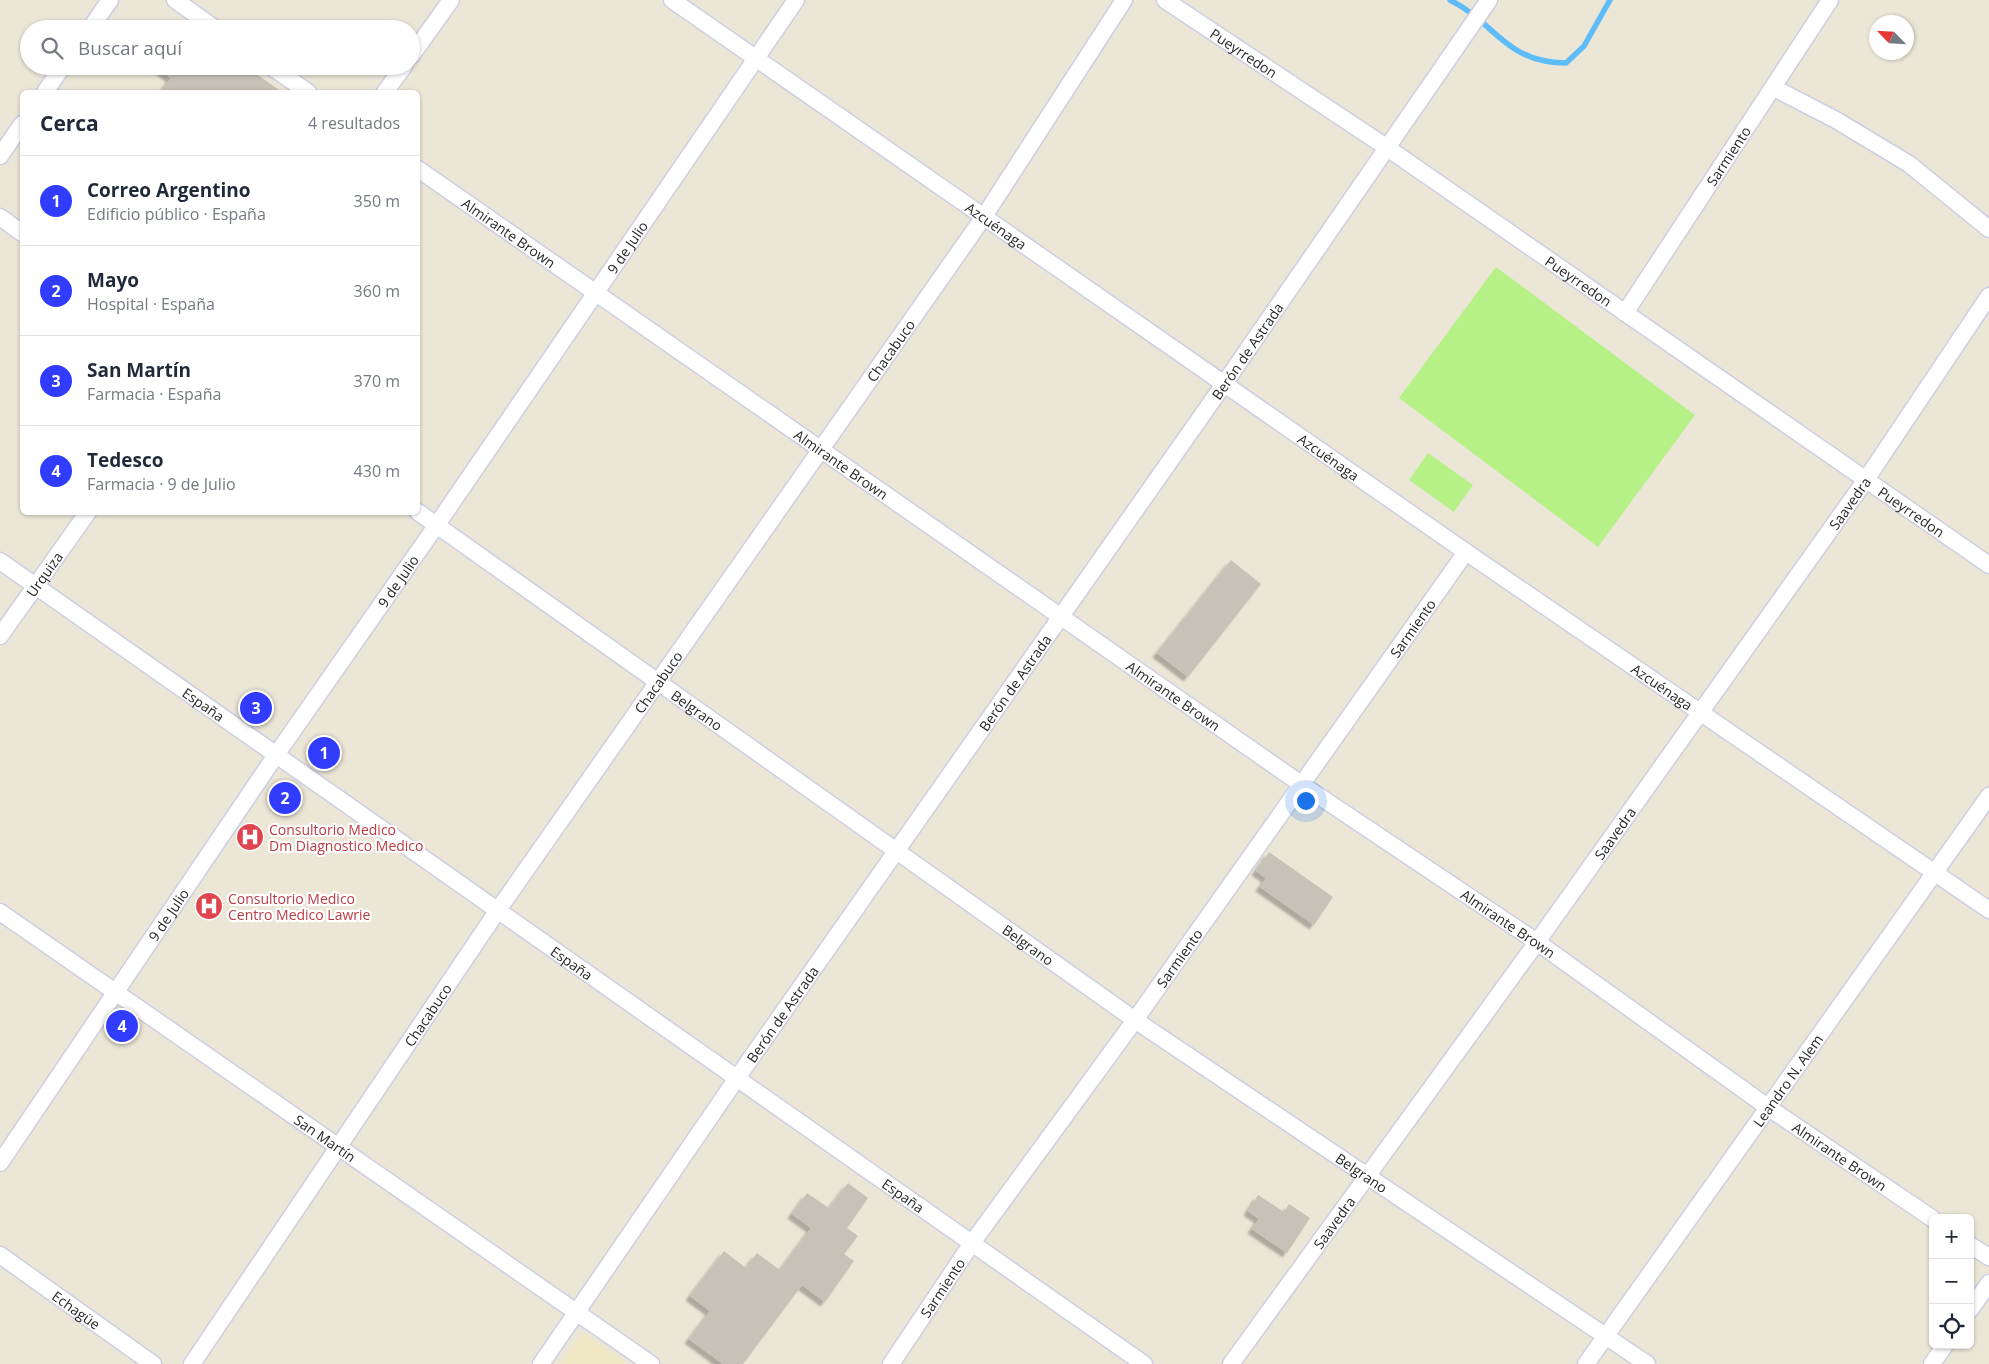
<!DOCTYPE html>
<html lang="es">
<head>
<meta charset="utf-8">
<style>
  :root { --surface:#fff; --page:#f2f2f3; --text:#1f2937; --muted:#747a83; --line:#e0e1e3; --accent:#313cff }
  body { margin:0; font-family:"Open Sans",sans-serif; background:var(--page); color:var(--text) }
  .controls { position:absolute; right:15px; bottom:15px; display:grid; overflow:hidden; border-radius:8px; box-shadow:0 1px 4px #0004 }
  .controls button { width:45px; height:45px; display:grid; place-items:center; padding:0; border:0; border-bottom:1px solid var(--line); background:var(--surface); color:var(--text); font:25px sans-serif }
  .compass { position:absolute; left:1869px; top:15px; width:45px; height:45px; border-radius:50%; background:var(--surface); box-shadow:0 1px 4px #0004; rotate:295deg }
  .you { position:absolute; left:1305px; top:800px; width:18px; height:18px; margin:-12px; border:4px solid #fff; border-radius:50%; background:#1a73e8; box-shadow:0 0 0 8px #1a73e833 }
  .badge { display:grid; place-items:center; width:32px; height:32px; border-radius:50%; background:var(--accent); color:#fff; font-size:16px; font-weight:700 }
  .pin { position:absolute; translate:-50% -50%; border:2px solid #fff; box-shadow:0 1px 5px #0006 }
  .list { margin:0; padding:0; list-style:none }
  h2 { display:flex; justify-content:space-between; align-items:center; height:65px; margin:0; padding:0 20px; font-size:21px }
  h2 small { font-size:16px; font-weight:400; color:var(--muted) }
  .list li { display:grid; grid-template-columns:32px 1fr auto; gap:15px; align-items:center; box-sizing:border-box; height:90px; padding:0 20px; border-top:1px solid var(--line) }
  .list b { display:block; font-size:19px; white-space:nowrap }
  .list p { margin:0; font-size:16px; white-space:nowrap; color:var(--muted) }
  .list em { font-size:16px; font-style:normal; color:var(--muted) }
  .icon { flex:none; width:28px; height:28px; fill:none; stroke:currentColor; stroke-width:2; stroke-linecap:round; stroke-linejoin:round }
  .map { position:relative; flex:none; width:1989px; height:1364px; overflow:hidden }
  .search { position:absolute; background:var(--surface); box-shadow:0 1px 4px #0004; left:20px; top:20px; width:400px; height:55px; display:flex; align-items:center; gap:12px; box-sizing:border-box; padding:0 18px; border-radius:28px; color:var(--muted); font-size:19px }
  .panel { position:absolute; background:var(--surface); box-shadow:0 1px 4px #0004; left:20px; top:90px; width:400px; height:425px; border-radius:8px }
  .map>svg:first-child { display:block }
  .education { fill:#f0e8c4 }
  .pitch { fill:#b6f188 }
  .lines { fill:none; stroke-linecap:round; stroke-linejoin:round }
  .stream { stroke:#5ebcfa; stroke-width:5.5 }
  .building { fill:#c7c2b7; filter:url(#shadow) }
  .street-casing { stroke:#cccee3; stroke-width:19 }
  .street { stroke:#fff; stroke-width:16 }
  .labels { text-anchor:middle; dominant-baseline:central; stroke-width:4.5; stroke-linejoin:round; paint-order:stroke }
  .street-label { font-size:14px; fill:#282828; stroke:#fff }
  .health-label { font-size:14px; fill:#be3a42; stroke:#fff; text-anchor:start }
</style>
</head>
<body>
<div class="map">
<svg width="1989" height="1364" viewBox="0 0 1989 1364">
  <defs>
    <filter id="shadow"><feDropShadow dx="-4.5" dy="4.5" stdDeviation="1" flood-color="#0004"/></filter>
  </defs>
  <rect width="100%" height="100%" fill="#ece6d7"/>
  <path class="education" d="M583 1333 627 1364H561Z"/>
  <g class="pitch">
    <path d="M1496 267 1695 415 1598 547 1399 398Z"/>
    <path d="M1428 453 1473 485 1454 512 1409 480Z"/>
  </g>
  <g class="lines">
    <path class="stream" d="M1450 0C1496 23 1504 62 1566 63L1584 46 1610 0"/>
  </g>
  <g class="building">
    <path d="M155 66H245L282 92H160L171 78Z"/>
    <path d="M1231 560 1261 584 1188 677 1157 653Z"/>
    <path d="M1269 852 1333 897 1314 925 1260 887 1266 878 1256 871Z"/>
    <path d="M848 1183 868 1198 847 1228 858 1236 844 1254 854 1261 825 1302 802 1285 743 1364H723L689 1339 710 1311 690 1296 724 1251 746 1268 757 1253 780 1270 811 1228 792 1214 807 1193 829 1208Z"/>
    <path d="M1258 1195 1284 1212 1289 1204 1310 1218 1287 1253 1252 1229 1259 1219 1248 1211Z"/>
  </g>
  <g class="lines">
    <g class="street-casing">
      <g id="street">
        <path d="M175 0 216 29"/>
        <path id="s1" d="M672 0 1466 552 1989 910"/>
        <path id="s2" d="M1165 0 1386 147 1989 565"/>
        <path d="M90 29 110 0"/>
        <path d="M411 56 451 0"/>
        <path d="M270 66 308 92"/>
        <path d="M1774 88 1836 120 1909 164 1989 229"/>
        <path d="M45 92 63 66"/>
        <path d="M385 92 404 66"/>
        <path d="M0 156 22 124"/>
        <path id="s3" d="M418 169 1301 784 1537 942 1769 1108 1933 1219"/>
        <path d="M0 217 22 233"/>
        <path id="s4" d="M1625 313 1830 0"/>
        <path id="s5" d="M418 512 1135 1020 1647 1364"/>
        <path id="s6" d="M0 561 1144 1364"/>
        <path id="s7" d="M0 636 88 512"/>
        <path id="s8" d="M0 912 651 1364"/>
        <path id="s9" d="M0 1163 276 755 436 526 796 0"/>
        <path d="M1970 1245 1989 1257"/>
        <path id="s10" d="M0 1255 153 1364"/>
        <path d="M1970 1310 1989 1283"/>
        <path id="s11" d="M192 1364 498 910 983 218 1124 0"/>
        <path id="s12" d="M541 1364 737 1078 1224 384 1489 0"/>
        <path id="s13" d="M891 1364 972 1243 1135 1020 1466 552"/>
        <path id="s14" d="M1231 1364 1537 942 1865 481 1989 296"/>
        <path id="s15" d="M1586 1364 1989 796"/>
        <path d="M1932 1364 1945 1345"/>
      </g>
    </g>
    <use href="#street" class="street"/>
  </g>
  <defs>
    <g id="hospital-disc" transform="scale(1.4375)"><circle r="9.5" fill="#e0444e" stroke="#fff"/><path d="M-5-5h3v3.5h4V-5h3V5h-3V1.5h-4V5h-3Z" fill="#fff"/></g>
  </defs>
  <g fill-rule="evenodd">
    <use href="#hospital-disc" x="250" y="837"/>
    <use href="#hospital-disc" x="209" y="906"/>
  </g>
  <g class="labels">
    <g class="street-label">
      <text stroke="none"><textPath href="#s2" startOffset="95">Pueyrredon</textPath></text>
      <text stroke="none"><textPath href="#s4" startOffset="188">Sarmiento</textPath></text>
      <text stroke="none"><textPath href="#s1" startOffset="395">Azcuénaga</textPath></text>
      <text stroke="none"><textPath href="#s3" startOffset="111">Almirante Brown</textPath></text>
      <text stroke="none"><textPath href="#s9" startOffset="1110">9 de Julio</textPath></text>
      <text stroke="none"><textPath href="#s2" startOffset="500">Pueyrredon</textPath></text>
      <text stroke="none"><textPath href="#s11" startOffset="1231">Chacabuco</textPath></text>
      <text stroke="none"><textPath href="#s12" startOffset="1235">Berón de Astrada</textPath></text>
      <text stroke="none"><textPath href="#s1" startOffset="800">Azcuénaga</textPath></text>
      <text stroke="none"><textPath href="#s3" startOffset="516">Almirante Brown</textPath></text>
      <text stroke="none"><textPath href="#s14" startOffset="1060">Saavedra</textPath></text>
      <text stroke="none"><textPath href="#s2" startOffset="905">Pueyrredon</textPath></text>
      <text stroke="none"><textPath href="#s7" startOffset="76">Urquiza</textPath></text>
      <text stroke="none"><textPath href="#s9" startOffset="705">9 de Julio</textPath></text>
      <text stroke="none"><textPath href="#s13" startOffset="902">Sarmiento</textPath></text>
      <text stroke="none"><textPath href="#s11" startOffset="826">Chacabuco</textPath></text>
      <text stroke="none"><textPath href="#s12" startOffset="830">Berón de Astrada</textPath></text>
      <text stroke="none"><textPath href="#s1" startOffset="1205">Azcuénaga</textPath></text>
      <text stroke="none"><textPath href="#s3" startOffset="921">Almirante Brown</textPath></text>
      <text stroke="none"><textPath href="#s6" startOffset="249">España</textPath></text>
      <text stroke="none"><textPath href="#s5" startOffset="342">Belgrano</textPath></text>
      <text stroke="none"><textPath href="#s14" startOffset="655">Saavedra</textPath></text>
      <text stroke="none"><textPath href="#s9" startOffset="300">9 de Julio</textPath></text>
      <text stroke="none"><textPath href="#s3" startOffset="1326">Almirante Brown</textPath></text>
      <text stroke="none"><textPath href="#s5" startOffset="748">Belgrano</textPath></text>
      <text stroke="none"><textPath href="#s13" startOffset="498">Sarmiento</textPath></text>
      <text stroke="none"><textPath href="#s6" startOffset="699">España</textPath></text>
      <text stroke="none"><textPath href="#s12" startOffset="425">Berón de Astrada</textPath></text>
      <text stroke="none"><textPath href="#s11" startOffset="421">Chacabuco</textPath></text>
      <text stroke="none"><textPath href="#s15" startOffset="348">Leandro N. Alem</textPath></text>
      <text stroke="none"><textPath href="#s8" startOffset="396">San Martín</textPath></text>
      <text stroke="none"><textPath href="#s3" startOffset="1731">Almirante Brown</textPath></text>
      <text stroke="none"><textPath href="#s5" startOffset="1152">Belgrano</textPath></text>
      <text stroke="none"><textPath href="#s6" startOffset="1104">España</textPath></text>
      <text stroke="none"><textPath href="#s14" startOffset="175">Saavedra</textPath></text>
      <text stroke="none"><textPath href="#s13" startOffset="92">Sarmiento</textPath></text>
      <text stroke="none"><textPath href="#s10" startOffset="94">Echagüe</textPath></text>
    </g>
    <g class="health-label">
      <text x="269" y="829">Consultorio Medico<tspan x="269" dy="16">Dm Diagnostico Medico</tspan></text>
      <text x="228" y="898">Consultorio Medico<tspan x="228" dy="16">Centro Medico Lawrie</tspan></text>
    </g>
  </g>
</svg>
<div class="controls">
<button>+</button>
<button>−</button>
<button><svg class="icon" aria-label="locate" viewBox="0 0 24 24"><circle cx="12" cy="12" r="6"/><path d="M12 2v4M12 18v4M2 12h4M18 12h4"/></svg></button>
</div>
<svg class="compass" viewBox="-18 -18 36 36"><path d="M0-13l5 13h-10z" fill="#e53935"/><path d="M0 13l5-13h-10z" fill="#747a83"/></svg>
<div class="you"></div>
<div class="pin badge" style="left:324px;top:753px">1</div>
<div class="pin badge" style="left:285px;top:798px">2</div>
<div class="pin badge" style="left:256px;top:708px">3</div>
<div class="pin badge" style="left:122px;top:1026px">4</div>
<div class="search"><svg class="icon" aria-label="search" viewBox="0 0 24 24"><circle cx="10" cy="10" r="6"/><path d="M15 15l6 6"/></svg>Buscar aquí</div>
<section class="panel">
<h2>Cerca<small>4 resultados</small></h2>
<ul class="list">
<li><span class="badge">1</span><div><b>Correo Argentino</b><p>Edificio público · España</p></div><em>350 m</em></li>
<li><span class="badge">2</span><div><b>Mayo</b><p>Hospital · España</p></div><em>360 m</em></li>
<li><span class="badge">3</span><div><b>San Martín</b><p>Farmacia · España</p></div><em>370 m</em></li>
<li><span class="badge">4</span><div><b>Tedesco</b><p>Farmacia · 9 de Julio</p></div><em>430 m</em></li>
</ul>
</section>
</div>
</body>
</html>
